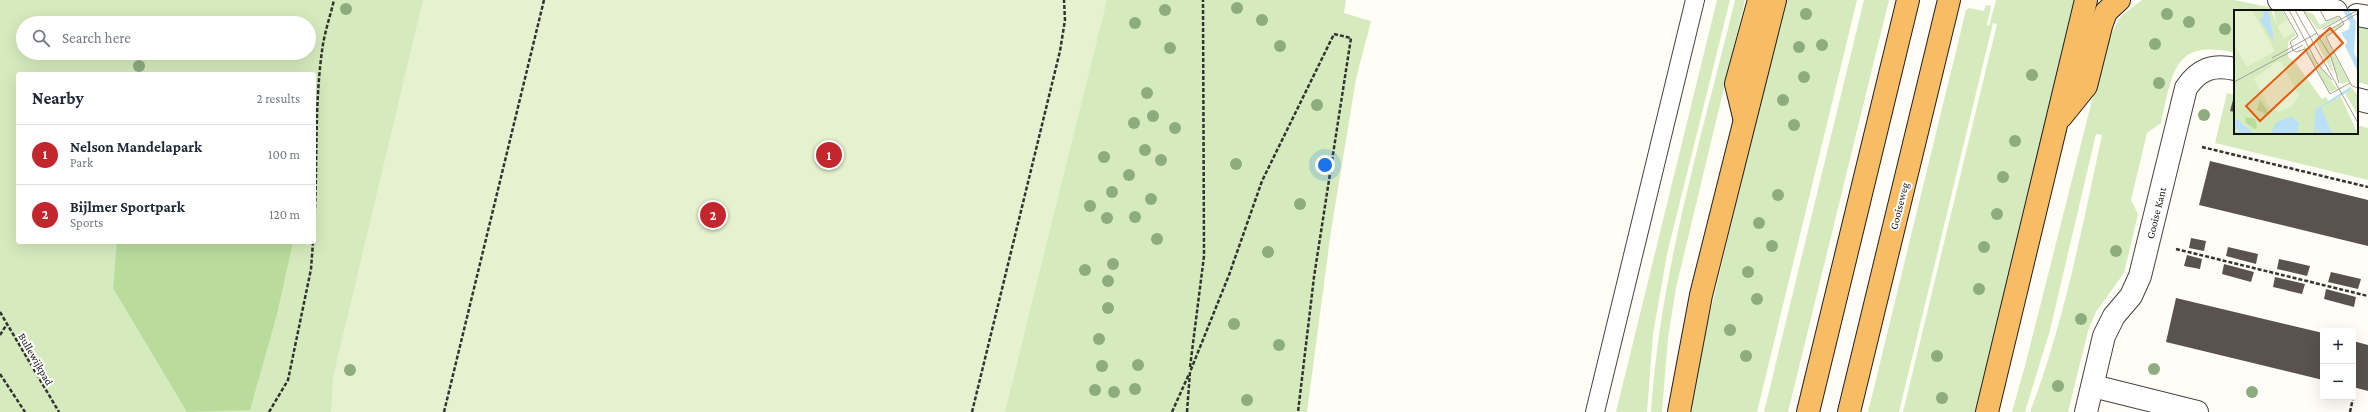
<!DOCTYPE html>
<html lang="en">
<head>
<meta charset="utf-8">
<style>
  :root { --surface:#fff; --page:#f6f6f7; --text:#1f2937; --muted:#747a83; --line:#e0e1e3; --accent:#c4262e }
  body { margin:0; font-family:"Crimson Pro",serif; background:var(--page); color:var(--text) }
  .controls { position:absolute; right:12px; bottom:12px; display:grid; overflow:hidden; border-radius:4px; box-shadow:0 4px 16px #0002 }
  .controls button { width:36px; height:36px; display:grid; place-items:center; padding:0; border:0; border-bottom:1px solid var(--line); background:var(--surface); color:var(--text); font:20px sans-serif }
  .you { position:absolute; left:1325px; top:165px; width:14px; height:14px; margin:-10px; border:3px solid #fff; border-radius:50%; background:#1a73e8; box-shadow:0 0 0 6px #1a73e833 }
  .badge { display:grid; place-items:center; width:26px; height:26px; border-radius:50%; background:var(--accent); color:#fff; font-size:13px; font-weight:700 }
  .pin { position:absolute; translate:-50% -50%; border:2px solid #fff; box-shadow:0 1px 4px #0006 }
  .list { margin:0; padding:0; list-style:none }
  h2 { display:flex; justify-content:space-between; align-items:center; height:52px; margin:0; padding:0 16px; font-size:17px }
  h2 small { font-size:13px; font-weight:400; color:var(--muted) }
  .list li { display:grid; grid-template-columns:26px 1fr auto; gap:12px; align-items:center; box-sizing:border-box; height:60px; padding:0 16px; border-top:1px solid var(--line) }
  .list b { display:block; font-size:15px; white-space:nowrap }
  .list p { margin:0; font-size:13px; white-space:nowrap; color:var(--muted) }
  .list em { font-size:13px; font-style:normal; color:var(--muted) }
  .icon { flex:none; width:22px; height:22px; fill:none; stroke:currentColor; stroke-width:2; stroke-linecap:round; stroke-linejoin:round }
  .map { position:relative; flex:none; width:2368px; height:412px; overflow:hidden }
  .search { position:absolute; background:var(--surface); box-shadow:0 4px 16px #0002; left:16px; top:16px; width:300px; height:44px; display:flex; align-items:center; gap:10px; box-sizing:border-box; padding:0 14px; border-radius:22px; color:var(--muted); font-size:15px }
  .panel { position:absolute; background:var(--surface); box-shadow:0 4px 16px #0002; left:16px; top:72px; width:300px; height:172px; border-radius:4px }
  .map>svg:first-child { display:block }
  .green { fill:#d5ebbd; fill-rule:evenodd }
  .forest { fill:#b9dc9c }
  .pitch { fill:#e6f2cf }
  .building { fill:#5a524d }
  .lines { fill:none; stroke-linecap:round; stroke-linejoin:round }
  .service-casing { stroke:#444; stroke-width:20 }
  .minor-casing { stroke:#444; stroke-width:24 }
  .tertiary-casing { stroke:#444; stroke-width:24 }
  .trunk-casing { stroke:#222; stroke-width:24 }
  .path { stroke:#333; stroke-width:2.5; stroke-dasharray:4 2; stroke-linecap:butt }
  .service { stroke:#fff; stroke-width:18 }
  .minor { stroke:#fff; stroke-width:22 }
  .tertiary { stroke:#fff; stroke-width:22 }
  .trunk { stroke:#f7bc64; stroke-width:22 }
  .tree { fill:#8dad7f }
  .labels { text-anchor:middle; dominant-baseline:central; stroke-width:4; stroke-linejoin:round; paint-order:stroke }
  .street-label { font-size:11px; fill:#111; stroke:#fff }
  .inset-road { fill:none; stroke:#a09f9a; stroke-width:1 }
  .view { fill:#e8590c; fill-opacity:0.15; stroke:#e8590c; stroke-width:2 }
  .inset-edge { fill:none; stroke:#111; stroke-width:2 }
</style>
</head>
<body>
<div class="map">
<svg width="2368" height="412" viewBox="0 0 2368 412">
  <rect width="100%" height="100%" fill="#fffdf5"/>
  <g class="green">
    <path d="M0 0H1346L1344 13 1371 21 1356 79 1331 231 1307 412H0ZM23 23H309V53H23ZM18 74H314V242H18Z"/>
    <path d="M1717 0H1730L1667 254 1653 334 1647 412H1616Z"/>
    <path d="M1735 0H1745L1676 288 1668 338 1662 412H1651C1660 272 1702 136 1735 0Z"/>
    <path d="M1785 0H1857L1757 412H1691L1699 359Z"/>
    <path d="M1864 0H1889L1788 412H1764Z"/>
    <path d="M1996 0H2076L1975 412H1903L1997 24 1993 23 1899 412H1868L1966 10 1969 8 1984 11 1986 5 1991 6 1987 25 1989 26Z"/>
    <path d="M2142 0H2234L2288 11H2235V53C2173 37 2172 75 2161 123L2147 133 2131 200 2138 214 2124 273 2096 312 2088 331 2068 412H2030C2064 323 2082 228 2102 135L2096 134 2050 330 2028 402 2025 412H2012L2026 362 2107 41 2121 16Z"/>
    <path d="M2357 25 2368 27V85L2357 82Z"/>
    <path d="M2227 93 2235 95 2230 110 2235 112V133H2357V125L2368 128V180L2215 143Z"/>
  </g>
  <path class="forest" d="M117 242H293L277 314 250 410 187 412 113 288Z"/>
  <path class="pitch" d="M423 0H1107L1005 412H331L333 377Z"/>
  <g class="building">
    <path d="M2233 100H2235V112L2230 111Z"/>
    <path d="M2210 161 2368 200V246L2199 205Z"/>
    <path d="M2191 238 2206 241 2204 251 2189 248Z"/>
    <path d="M2228 247 2258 254 2256 264 2226 256Z"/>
    <path d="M2187 255 2202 259 2200 269 2184 266Z"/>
    <path d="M2279 259 2310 266 2307 276 2277 269Z"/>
    <path d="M2224 264 2254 272 2251 282 2222 274Z"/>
    <path d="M2331 272 2361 279 2358 289 2328 282Z"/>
    <path d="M2275 277 2305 284 2302 294 2273 287Z"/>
    <path d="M2326 289 2356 297 2354 307 2324 299Z"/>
    <path d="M2176 298 2323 333V380L2166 342Z"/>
    <path d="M2353 341 2368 345V391L2353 387Z"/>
  </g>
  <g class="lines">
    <g class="service-casing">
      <path id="service" d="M1595 412 1695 0"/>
    </g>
    <g class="minor-casing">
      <g id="minor">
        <path d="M2357 99 2368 102"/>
        <path d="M2093 386 2197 412"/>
        <path d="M2086 412 2104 336 2114 316 2131 296 2140 276 2186 88C2199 69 2213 64 2235 69"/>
      </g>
    </g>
    <g class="tertiary-casing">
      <g id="tertiary">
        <path d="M2279 0 2336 11"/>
        <path d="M2357 15 2368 17"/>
      </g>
    </g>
    <g class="trunk-casing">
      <g id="trunk">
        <path d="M1744 117 1736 84 1759 0"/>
        <path d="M2061 117 2086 86 2101 26 2106 12 2119 0"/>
        <path d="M1679 412 1701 295 1775 0"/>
        <path d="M1808 412 1908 0"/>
        <path d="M1849 412 1949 0"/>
        <path d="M1987 412 2086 0"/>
      </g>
    </g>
    <g class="path">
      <path d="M2202 147 2368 187"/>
      <path d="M314 226C318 168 314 109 322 51 324 34 330 17 334 0"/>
      <path d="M2176 249 2368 296"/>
      <path d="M0 312 59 412"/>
      <path d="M0 335 7 324"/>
      <path d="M1190 367 1204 256 1203 0"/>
      <path d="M0 374 25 412"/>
      <path d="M269 412 288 380 311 269 313 242"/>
      <path d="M444 412 544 0"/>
      <path d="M972 412 1060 51 1065 20 1064 0"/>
      <path d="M1172 412 1189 374"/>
      <path d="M1187 412 1190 372 1229 275 1262 181 1334 34 1351 38 1314 277 1298 412"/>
      <path d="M2350 412 2353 398"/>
    </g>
    <use href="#service" class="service"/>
    <use href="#minor" class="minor"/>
    <use href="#tertiary" class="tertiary"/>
    <use href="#trunk" class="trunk"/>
  </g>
  <g class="tree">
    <circle cx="1237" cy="8" r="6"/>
    <circle cx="346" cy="9" r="6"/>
    <circle cx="1165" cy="10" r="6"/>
    <circle cx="1806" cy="14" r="6"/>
    <circle cx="2167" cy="14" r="6"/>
    <circle cx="1262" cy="20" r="6"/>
    <circle cx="2189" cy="22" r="6"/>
    <circle cx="1135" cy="23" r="6"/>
    <circle cx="2225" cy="29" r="6"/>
    <circle cx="2155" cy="44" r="6"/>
    <circle cx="1822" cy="45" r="6"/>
    <circle cx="1280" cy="46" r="6"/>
    <circle cx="1799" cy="47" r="6"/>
    <circle cx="1170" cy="48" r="6"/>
    <circle cx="139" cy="66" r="6"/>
    <circle cx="2032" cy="75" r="6"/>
    <circle cx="1804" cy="77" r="6"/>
    <circle cx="2159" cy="83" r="6"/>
    <circle cx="1147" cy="93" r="6"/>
    <circle cx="1783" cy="100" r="6"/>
    <circle cx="1317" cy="105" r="6"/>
    <circle cx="2204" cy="115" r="6"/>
    <circle cx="1153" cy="116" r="6"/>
    <circle cx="1134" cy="123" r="6"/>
    <circle cx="1794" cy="125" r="6"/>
    <circle cx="1175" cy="128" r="6"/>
    <circle cx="2015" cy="141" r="6"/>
    <circle cx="1145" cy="150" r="6"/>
    <circle cx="1104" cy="157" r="6"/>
    <circle cx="1161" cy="160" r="6"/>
    <circle cx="1236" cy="164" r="6"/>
    <circle cx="1129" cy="175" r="6"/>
    <circle cx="2003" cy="177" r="6"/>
    <circle cx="1112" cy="192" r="6"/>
    <circle cx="1778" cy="195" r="6"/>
    <circle cx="1151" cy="199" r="6"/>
    <circle cx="1300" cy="204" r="6"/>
    <circle cx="1090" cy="206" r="6"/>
    <circle cx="1997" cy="214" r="6"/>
    <circle cx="1135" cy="217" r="6"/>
    <circle cx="1107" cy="218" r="6"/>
    <circle cx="1759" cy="223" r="6"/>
    <circle cx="1157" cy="239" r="6"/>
    <circle cx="1772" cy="246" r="6"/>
    <circle cx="1984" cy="247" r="6"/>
    <circle cx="2116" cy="251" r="6"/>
    <circle cx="1268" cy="252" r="6"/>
    <circle cx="1113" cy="264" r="6"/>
    <circle cx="1085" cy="270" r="6"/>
    <circle cx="1748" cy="272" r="6"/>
    <circle cx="1108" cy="281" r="6"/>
    <circle cx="1979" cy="289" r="6"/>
    <circle cx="1757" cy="299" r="6"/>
    <circle cx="1108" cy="308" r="6"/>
    <circle cx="2081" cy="319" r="6"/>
    <circle cx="1234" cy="324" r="6"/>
    <circle cx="1730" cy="330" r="6"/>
    <circle cx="1099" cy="339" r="6"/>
    <circle cx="1279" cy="345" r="6"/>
    <circle cx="1746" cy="356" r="6"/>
    <circle cx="1937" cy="356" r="6"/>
    <circle cx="1138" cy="365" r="6"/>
    <circle cx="1102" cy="366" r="6"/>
    <circle cx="2154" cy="369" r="6"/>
    <circle cx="350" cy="370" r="6"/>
    <circle cx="2058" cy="386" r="6"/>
    <circle cx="1135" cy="389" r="6"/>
    <circle cx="1095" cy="390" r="6"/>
    <circle cx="1114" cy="392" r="6"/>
    <circle cx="2252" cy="392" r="6"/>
    <circle cx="1942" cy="398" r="6"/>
    <circle cx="1247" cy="400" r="6"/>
  </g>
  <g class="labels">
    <g class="street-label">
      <text transform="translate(1899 206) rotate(-76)">Gooiseweg</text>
      <text transform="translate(2156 213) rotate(-76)">Gooise Kant</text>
      <text transform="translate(36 359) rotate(60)">Bullewijkpad</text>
    </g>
  </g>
  <g transform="translate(2234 10)">
    <rect width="124" height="124" fill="#fffdf5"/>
    <path d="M0 0H37L43 14 39 0H48L62 25 54 32V47L61 52 88 89 92 87 95 92 106 85 124 124H0ZM69 0 79 4 86 15 104 7 106 9 84 20ZM107 13 109 16 91 27 115 72 107 74 87 27ZM85 27 95 45 100 65 82 32 81 28ZM71 36 99 73 103 79 96 82 69 38ZM116 76 124 85V106L111 83 117 80 116 77 109 79Z" fill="#d5ebbd"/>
    <path d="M26 90 34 102 32 104 23 100ZM11 107 21 109 23 118 21 119 12 113Z" fill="#b9dc9c"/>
    <path d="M0 0H18L41 41 13 57 0 34ZM53 10 60 22 50 28 43 16ZM42 52H47L65 86 57 97 45 102 36 98 20 69Z" fill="#e6f2cf"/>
    <path d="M28 0H33L36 7 40 32 26 10 30 5ZM103 0H116L122 12 120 43 124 51V62L111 36 113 32 107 23 115 19 116 13 109 1ZM116 77 117 80 87 97 98 124H87L82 117 83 124H80L82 99ZM58 107 65 113 63 124H37L42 112ZM0 110H4L20 124H5L4 119H0Z" fill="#b9e0f7"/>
    <path class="inset-road" d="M49 0 64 26 56 32 59 40 62 42 71 39 96 84 116 73M55 0 83 53 98 70M61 0 124 113M69 0 97 47 105 73M86 0 92 11 105 6 110 14 92 27 118 76 124 78M89 19 124 0M85 26 124 3M38 48 83 23M0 72 69 35"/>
    <path class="view" d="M96 18 109 33 26 111 12 96Z"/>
    <rect width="124" height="124" class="inset-edge"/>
  </g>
</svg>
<div class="controls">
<button>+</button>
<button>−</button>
</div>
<div class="you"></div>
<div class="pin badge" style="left:829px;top:155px">1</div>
<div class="pin badge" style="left:713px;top:215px">2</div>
<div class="search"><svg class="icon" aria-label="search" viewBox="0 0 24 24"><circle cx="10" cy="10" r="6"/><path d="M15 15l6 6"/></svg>Search here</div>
<section class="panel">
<h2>Nearby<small>2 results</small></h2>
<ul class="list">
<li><span class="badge">1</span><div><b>Nelson Mandelapark</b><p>Park</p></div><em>100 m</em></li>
<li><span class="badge">2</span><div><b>Bijlmer Sportpark</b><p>Sports</p></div><em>120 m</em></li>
</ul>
</section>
</div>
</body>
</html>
